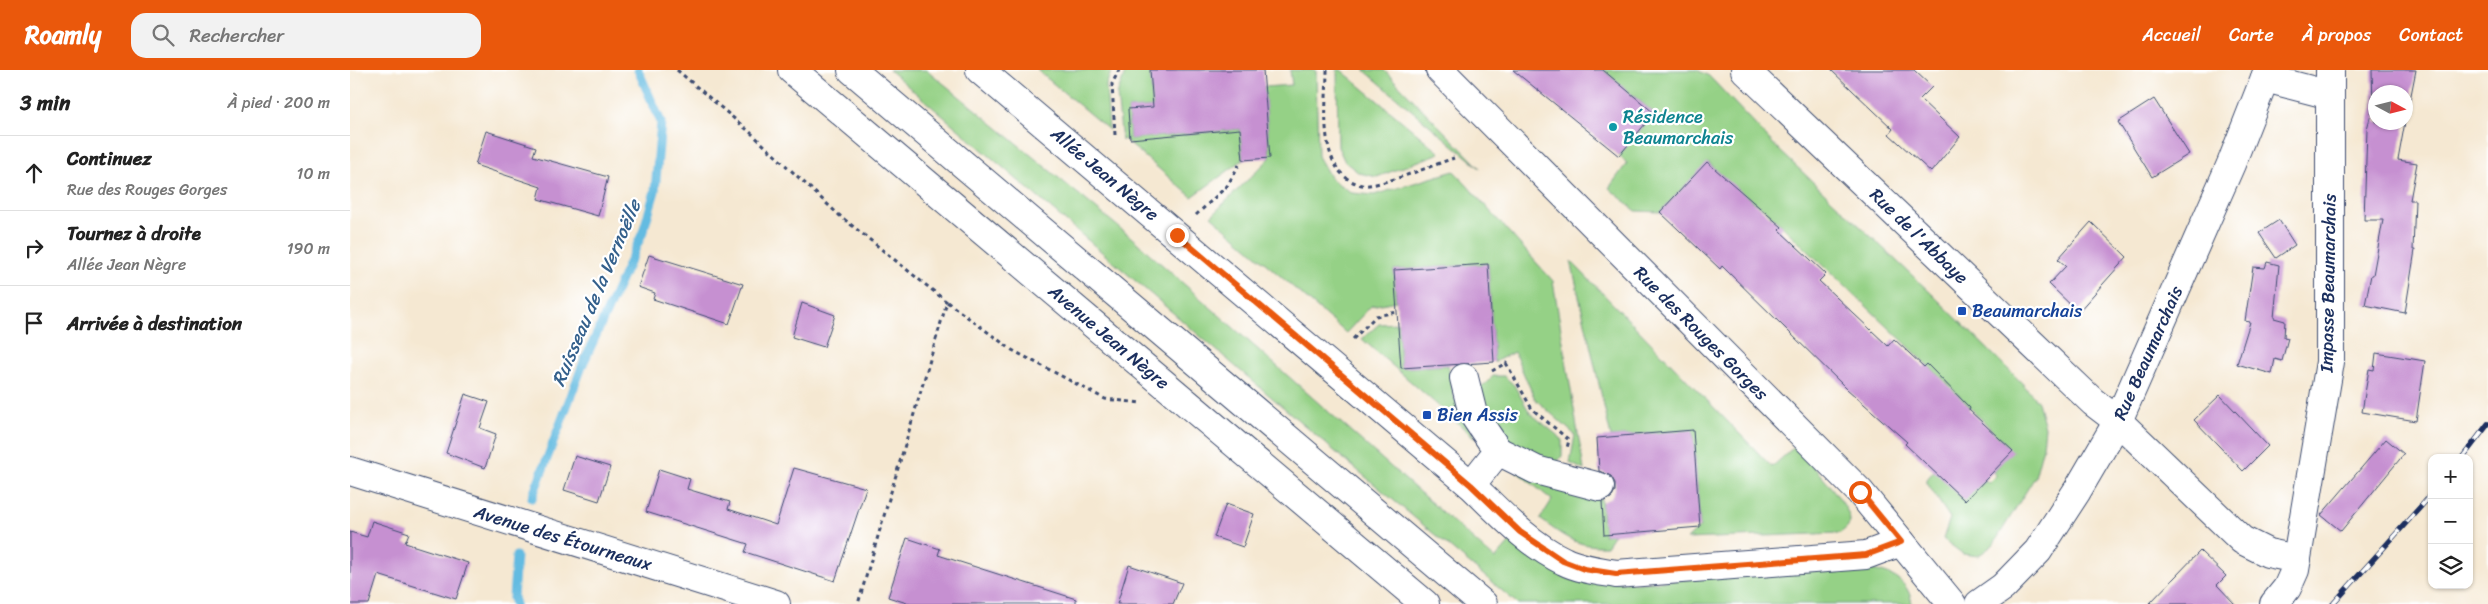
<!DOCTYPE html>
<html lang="fr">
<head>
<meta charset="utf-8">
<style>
  :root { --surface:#fff; --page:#f2f2f2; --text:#222; --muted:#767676; --line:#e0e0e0; --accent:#ea580c }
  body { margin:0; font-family:Sriracha,sans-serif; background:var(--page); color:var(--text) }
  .controls { position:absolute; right:15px; bottom:15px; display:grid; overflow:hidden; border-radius:10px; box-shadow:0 1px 4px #0004 }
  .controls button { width:45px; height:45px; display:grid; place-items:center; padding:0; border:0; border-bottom:1px solid var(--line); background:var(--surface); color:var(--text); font:25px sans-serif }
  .compass { position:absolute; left:2018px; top:15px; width:45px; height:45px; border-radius:50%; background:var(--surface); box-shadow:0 1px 4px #0004; rotate:97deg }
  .stop { position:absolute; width:15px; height:15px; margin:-11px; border:4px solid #ea580c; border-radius:50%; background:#fff }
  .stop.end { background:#ea580c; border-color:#fff; box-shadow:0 1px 5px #0008 }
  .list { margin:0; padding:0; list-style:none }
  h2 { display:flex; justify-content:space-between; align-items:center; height:65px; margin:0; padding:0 20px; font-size:21px }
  h2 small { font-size:16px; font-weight:400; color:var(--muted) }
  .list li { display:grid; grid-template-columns:32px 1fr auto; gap:15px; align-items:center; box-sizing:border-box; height:75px; padding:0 20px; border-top:1px solid var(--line) }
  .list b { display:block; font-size:19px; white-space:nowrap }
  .list p { margin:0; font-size:16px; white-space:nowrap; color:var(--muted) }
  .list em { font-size:16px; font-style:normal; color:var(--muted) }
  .icon { flex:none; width:28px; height:28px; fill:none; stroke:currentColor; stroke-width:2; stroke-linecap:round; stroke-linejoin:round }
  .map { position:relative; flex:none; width:2138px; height:534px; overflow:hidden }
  header { display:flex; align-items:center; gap:30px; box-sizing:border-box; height:70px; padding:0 25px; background:var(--accent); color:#fff }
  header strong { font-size:24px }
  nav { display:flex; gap:28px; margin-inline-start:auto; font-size:18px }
  .search { width:350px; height:45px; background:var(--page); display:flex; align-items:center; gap:12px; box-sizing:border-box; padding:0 18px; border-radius:15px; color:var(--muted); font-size:19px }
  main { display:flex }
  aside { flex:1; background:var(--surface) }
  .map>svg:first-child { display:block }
  .green { fill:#95d186; stroke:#588072 }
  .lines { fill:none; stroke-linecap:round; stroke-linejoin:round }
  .stream { stroke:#63bbe1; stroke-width:9 }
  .building { fill:#c690d1 }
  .minor-casing { stroke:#3c4b6f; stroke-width:30 }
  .major-casing { stroke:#3c4b6f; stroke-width:30 }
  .path { stroke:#3c4b6f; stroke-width:3; stroke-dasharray:4 4; stroke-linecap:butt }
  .minor { stroke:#fff; stroke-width:28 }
  .major { stroke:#fff; stroke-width:28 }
  .rail-casing { stroke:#1b2f5e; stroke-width:5.5 }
  .rail { stroke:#fff; stroke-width:4; stroke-dasharray:11; stroke-linecap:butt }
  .route { stroke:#ea580c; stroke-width:6 }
  .culture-dot { fill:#0f9aa8; stroke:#fff; stroke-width:2 }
  .transit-dot { fill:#1a4fb4; stroke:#fff; stroke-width:2 }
  .labels { text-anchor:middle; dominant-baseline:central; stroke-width:4.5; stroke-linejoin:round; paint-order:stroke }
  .culture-label { font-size:18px; fill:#0d838f; stroke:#fff; text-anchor:start }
  .street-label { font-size:18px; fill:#1b2f5e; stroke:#fff }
  .transit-label { font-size:18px; fill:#164399; stroke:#fff; text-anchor:start }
  .water-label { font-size:19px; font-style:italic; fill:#34608c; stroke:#fff }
</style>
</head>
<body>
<header>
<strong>Roamly</strong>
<div class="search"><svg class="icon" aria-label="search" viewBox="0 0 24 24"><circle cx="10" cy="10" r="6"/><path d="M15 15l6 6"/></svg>Rechercher</div>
<nav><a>Accueil</a><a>Carte</a><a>À propos</a><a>Contact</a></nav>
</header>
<main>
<aside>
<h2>3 min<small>À pied · 200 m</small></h2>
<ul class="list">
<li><svg class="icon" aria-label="ahead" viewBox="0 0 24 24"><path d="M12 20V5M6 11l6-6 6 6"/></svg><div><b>Continuez</b><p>Rue des Rouges Gorges</p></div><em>10 m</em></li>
<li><svg class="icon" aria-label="right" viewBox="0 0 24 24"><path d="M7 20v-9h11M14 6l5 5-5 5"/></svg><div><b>Tournez à droite</b><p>Allée Jean Nègre</p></div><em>190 m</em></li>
<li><svg class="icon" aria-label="arrive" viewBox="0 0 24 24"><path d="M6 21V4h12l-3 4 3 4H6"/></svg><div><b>Arrivée à destination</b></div></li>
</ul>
</aside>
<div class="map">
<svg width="2138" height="534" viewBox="0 0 2138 534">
  <rect width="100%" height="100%" fill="#fff"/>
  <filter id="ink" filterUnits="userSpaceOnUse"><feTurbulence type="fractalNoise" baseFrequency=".02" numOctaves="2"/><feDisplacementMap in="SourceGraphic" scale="10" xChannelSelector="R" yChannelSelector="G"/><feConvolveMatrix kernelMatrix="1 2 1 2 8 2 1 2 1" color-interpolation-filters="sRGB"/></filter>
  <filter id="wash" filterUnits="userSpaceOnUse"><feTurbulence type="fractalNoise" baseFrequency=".0096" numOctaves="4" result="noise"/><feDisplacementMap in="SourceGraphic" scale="20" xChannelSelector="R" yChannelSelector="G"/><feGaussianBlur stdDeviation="1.12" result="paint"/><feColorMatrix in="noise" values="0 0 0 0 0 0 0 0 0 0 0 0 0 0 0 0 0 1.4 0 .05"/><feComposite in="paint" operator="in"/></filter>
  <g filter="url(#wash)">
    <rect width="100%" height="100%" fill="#f5e8d2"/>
    <g class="green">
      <path d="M539 0H577L782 168 1145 489 1161 471 1219 509 1290 513 1496 498C1523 499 1558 501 1562 534H1168L982 379Z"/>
      <path d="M687 0H762L756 15 759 60Z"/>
      <path d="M776 0H800L803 37 778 39 780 69 890 59 893 90 842 127 774 69 772 71 767 25Z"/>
      <path d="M940 0H966L968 86 981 109 1002 123 1024 125 1104 101 1203 211 1234 400 1220 393 1225 365 1185 329 1164 282 1144 292 1138 194 1044 200 1046 231 1021 236 996 263 861 146 920 88 914 17 942 15Z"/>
      <path d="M987 0H991L1090 83 1027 107 1009 103 995 92 988 77Z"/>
      <path d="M1014 0H1034L1131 99Z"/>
      <path d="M1253 0H1347L1359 6 1429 80 1583 225 1672 313 1688 332 1695 357 1693 377 1685 407 1643 475 1628 486 1613 484 1593 469 1600 448 1577 413V409L1584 401 1635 410 1639 413 1646 406 1643 402 1662 381 1595 311 1414 139 1384 117 1358 92 1310 142 1286 141 1259 118 1277 93 1269 86 1304 43Z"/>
      <path d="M1221 191 1422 397 1445 376C1457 391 1500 433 1500 451 1499 457 1494 460 1490 463L1337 469 1350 457 1343 360 1261 367Z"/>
      <path d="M1048 253 1051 298 1098 295 1104 328 1125 368 1012 269 1029 254Z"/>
      <path d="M1143 306H1154L1164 315 1180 343 1212 369V386L1204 396 1150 367 1126 319 1132 317Z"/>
      <path d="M1165 400 1251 429 1254 465 1264 464 1256 476C1226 477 1213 466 1190 449L1202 430Z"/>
    </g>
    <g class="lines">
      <g class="stream">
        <path d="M182 428 233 294 293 162 305 121 311 52 288 0"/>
        <path d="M165 534 163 528 166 486"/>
      </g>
    </g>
    <g id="blocks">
      <g class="building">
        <path d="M800 0H913L920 88 893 90 890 59 780 69 778 39 803 37Z"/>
        <path d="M1163 0H1253L1304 43 1269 86Z"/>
        <path d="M1481 0H1564L1582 17 1570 29 1610 67 1581 102 1539 64 1543 59Z"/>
        <path d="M2022 0H2066L2056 50V22H2026V52H2055L2048 90 2067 93 2060 130H2065L2063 180H2065L2055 243 2015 235 2021 205H2023L2033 150H2014L2017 59 2023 36Z"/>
        <path d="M1804 29 1839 84 1802 107 1768 52Z"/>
        <path d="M136 61 186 77 183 86 258 107 248 146 188 129 191 117 125 95Z"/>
        <path d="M1357 92 1432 157 1429 160 1476 204 1469 211 1538 276 1544 269 1574 297 1577 294 1620 338 1619 340 1663 381 1615 431 1555 374 1557 372 1497 319 1372 196 1370 199 1310 142Z"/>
        <path d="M1929 150 1945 175 1926 188 1909 163Z"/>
        <path d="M1741 152 1777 187 1728 242 1699 214 1716 196 1708 189Z"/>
        <path d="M299 185 393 214 379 254 303 229 305 223 288 217Z"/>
        <path d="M1917 192 1929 195 1924 248 1935 251 1934 267 1938 268 1932 291 1925 289 1922 304 1887 294 1900 252 1895 251 1903 197 1915 198Z"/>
        <path d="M1138 194 1144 292 1051 298 1044 200Z"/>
        <path d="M452 233 485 245 474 277 442 267Z"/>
        <path d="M2026 283 2075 291 2066 351 2012 342 2019 299 2024 300Z"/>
        <path d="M115 324 139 332 130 358 146 364 135 398 96 383Z"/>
        <path d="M1870 325 1918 376 1893 401 1844 350Z"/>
        <path d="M1343 360 1350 457 1254 465 1252 432 1261 428 1265 421V413L1261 406 1249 401 1247 368Z"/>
        <path d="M2036 369 2054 384 1991 461 1971 445Z"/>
        <path d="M225 386 260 397 249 431 214 420Z"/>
        <path d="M444 398 516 418 485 511 395 482 398 474 296 442 309 399 340 409 337 419 380 432 378 439 426 455Z"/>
        <path d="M876 434 904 444 893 477 864 467Z"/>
        <path d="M22 451 59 463 55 473 118 493 106 529 28 505 19 534H0V462L17 467Z"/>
        <path d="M557 468 590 479 588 485 726 529V534H560L538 527Z"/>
        <path d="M1850 481 1876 506 1867 515 1885 534H1799Z"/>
        <path d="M779 495 832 513 823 534H767Z"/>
      </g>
    </g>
  </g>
  <g filter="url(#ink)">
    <use href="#blocks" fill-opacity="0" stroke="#3c4b6f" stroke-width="1"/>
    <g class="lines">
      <g class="minor-casing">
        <g id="minor">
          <path d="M630 0 1121 415C1149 442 1178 474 1214 491 1230 499 1249 501 1266 504L1516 485 1551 472"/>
          <path d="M1090 0 1510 422 1602 534"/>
          <path d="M1395 0 1743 332 1768 351 1892 470 1918 483 1947 489"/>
          <path d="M1915 8 1980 25"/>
          <path d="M1114 308 1123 344 1148 381 1121 415"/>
          <path d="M1148 381 1186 400 1250 417"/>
          <path d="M0 401 426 534"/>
          <path d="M1629 534 1653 517 1688 481 1727 421 1768 351 1881 94 1918 0"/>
          <path d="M1924 534 1937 518 1945 500 1980 292V0"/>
        </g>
      </g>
      <g class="major-casing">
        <g id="major">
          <path d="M442 0 1075 534"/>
          <path d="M502 0 1133 534"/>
        </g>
      </g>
      <g class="path">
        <path d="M327 0 401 63 489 145 597 232 508 534"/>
        <path d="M977 0C977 35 965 104 1012 115 1028 118 1086 94 1104 88"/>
        <path d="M765 65 762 14 769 0"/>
        <path d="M846 145 877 116 889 95"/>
        <path d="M597 232 662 280 755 329 791 333"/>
        <path d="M1003 269 1026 246 1047 242"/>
        <path d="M1142 301 1156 293 1182 339 1219 370 1217 378"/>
      </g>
      <use href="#minor" class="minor"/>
      <use href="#major" class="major"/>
      <g class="rail-casing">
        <g id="rail">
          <path d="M2112 388 2138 354"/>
          <path d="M1983 534 2082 424"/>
        </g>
      </g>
      <use href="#rail" class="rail"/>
    </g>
  </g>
  <g class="lines" filter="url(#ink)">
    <path class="route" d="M827 165 1121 415 1170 462 1213 491 1234 499 1266 504 1516 485 1551 472 1510 422"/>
  </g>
  <circle class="culture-dot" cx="1263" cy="57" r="5"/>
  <g class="transit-dot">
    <rect x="1607" y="236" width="10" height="10" rx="2.5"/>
    <rect x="1072" y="340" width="10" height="10" rx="2.5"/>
  </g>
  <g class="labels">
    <g class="culture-label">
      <text x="1273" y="47">Résidence<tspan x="1273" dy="21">Beaumarchais</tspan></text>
    </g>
    <g class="street-label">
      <text transform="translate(755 104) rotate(40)">Allée Jean Nègre</text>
      <text transform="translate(1569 166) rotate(44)">Rue de l'Abbaye</text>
      <text transform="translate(1978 213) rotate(-89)">Impasse Beaumarchais</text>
      <text transform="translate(1351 263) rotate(45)">Rue des Rouges Gorges</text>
      <text transform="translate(759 267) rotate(40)">Avenue Jean Nègre</text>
      <text transform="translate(1798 283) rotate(-66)">Rue Beaumarchais</text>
      <text transform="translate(213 468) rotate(17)">Avenue des Étourneaux</text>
    </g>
    <g class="transit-label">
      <text x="1622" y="241">Beaumarchais</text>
      <text x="1087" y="345">Bien Assis</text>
    </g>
    <g class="water-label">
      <text transform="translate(246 223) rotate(-67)">Ruisseau de la Vernoëlle</text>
    </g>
  </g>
</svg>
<div class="controls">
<button>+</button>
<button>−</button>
<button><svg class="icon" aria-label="layers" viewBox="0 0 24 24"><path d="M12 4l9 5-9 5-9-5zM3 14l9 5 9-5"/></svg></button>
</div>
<svg class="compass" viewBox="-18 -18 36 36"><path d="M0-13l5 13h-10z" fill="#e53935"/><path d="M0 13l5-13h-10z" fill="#767676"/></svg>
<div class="stop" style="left:1510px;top:422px"></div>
<div class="stop end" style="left:827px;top:165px"></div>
</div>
</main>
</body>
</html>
